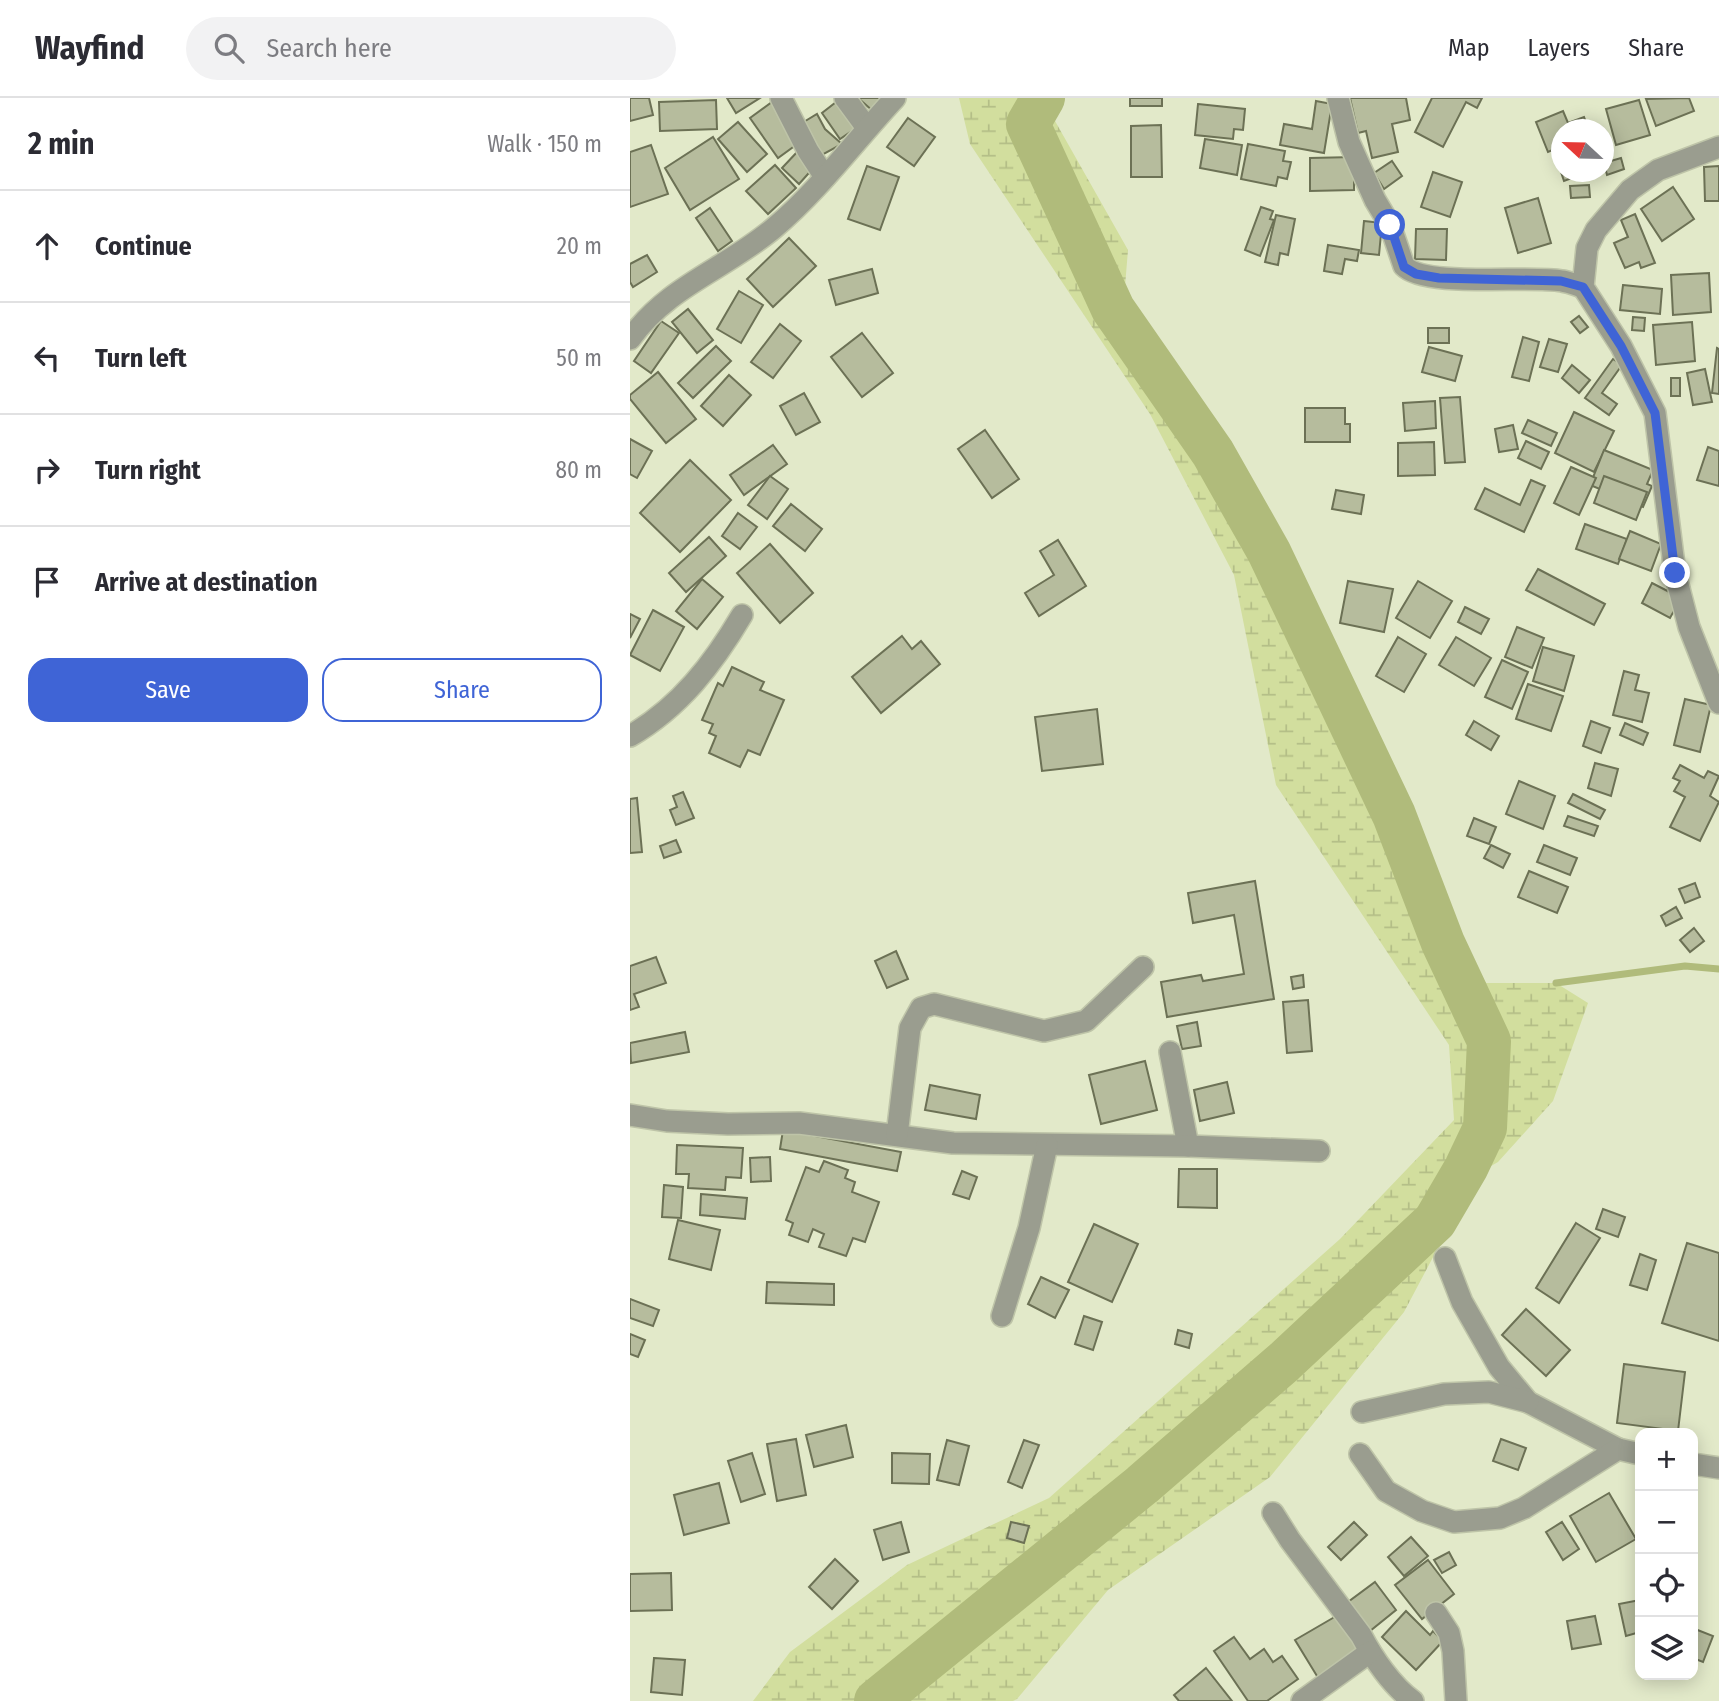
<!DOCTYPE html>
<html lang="en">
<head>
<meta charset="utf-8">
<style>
  :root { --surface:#fff; --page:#f2f2f3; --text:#2b2b33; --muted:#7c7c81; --line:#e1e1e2; --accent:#3f64d6 }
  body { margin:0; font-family:"Fira Sans Condensed",sans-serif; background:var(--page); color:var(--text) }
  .controls { position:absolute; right:21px; bottom:21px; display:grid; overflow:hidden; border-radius:14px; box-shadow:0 4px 18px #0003 }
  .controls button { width:63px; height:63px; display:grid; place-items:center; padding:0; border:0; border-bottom:2px solid var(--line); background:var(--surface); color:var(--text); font:35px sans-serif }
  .compass { position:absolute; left:921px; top:21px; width:63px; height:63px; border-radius:50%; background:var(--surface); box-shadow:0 4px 18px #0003; rotate:292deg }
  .stop { position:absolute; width:21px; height:21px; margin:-16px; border:5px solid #3f64d6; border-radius:50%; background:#fff }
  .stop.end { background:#3f64d6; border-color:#fff; box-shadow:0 2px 7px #0008 }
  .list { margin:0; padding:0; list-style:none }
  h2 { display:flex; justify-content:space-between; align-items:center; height:91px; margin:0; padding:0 28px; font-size:30px }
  h2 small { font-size:23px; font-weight:400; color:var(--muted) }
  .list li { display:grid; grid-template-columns:46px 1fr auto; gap:21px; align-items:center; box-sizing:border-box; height:112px; padding:0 28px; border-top:2px solid var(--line) }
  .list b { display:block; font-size:26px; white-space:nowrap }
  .list em { font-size:23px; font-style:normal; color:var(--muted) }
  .actions { display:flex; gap:14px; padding:21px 28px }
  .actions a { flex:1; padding:16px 0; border:2px solid var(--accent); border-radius:21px; text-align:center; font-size:24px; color:var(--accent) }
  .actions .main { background:var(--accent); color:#fff }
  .icon { flex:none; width:38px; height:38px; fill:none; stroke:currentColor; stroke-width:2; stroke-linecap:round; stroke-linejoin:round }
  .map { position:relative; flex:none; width:1089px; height:1603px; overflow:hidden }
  header { display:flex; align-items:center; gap:42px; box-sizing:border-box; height:98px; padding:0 35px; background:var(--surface); border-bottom:2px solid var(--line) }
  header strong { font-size:33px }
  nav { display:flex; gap:38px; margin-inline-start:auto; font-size:24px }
  .search { width:490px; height:63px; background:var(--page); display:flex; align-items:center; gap:18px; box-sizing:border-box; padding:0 24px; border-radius:38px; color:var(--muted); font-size:26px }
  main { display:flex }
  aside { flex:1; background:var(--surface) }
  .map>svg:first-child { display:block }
  .wetland { fill:url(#wetland-marsh) }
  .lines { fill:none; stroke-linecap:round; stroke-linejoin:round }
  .stream { stroke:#b0bb7b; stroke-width:7 }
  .river { stroke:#b0bb7b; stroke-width:44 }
  .building { fill:#b6bc9d; stroke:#6c7155; stroke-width:2 }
  .street-casing { stroke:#bec4a8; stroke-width:24 }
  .street { stroke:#9a9d8f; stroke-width:21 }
  .route { stroke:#3f64d6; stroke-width:9 }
</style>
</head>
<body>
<header>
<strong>Wayfind</strong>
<div class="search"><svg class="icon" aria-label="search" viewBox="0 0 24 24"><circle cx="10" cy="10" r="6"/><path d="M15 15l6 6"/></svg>Search here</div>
<nav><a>Map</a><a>Layers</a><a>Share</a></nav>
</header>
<main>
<aside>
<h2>2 min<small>Walk · 150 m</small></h2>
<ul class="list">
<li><svg class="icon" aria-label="ahead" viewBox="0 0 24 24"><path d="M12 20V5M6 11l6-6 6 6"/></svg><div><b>Continue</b></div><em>20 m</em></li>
<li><svg class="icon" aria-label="left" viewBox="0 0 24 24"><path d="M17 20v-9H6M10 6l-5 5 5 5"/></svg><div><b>Turn left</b></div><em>50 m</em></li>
<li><svg class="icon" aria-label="right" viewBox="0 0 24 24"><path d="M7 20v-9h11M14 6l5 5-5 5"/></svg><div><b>Turn right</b></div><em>80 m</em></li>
<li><svg class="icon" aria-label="arrive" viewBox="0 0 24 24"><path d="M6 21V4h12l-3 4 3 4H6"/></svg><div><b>Arrive at destination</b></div></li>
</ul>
<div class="actions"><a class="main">Save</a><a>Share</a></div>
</aside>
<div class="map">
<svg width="1089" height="1603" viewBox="0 0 1089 1603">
  <defs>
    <pattern id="wetland-marsh" width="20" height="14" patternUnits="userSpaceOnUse" patternTransform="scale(1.75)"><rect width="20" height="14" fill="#d2de9e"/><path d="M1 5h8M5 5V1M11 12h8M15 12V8" fill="none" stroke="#b4be87"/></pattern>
  </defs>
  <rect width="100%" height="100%" fill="#e2e9c9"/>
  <path class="wetland" d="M329 0H412L498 152 492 225 637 443 707 617 748 667 765 740 856 885H926L958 905 923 1003 868 1064 847 1076 774 1214 640 1379 478 1492 387 1601 383 1603H123L160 1554 277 1467 419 1400 710 1141 824 1022 819 947 646 687 604 477 520 316 340 46Z"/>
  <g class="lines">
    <path class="stream" d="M926 885 1055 868 1089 871"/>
    <path class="river" d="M246 1603 512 1387 654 1264 805 1123 836 1070 855 1030 859 943 813 845 764 717 639 454 583 355 483 211 398 26 413 0"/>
  </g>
  <g class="building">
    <path d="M0 0H19L23 17 0 23Z"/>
    <path d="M97 0H130L106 15Z"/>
    <path d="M228 0H255L243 13Z"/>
    <rect x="500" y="0" width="32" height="8"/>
    <path d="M720 0H776L780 22 762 26 768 54 742 60 736 33 728 35Z"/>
    <path d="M802 0H852L847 10 836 4 813 49 785 34Z"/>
    <path d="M1059 0 1064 13 1026 28 1016 1Z"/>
    <path d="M210 1 229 28 210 41 192 15Z"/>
    <path d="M86 2 87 31 30 33 29 4Z"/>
    <path d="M1009 2 1020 37 986 47 976 11Z"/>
    <path d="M686 3 702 6 694 55 650 47 654 26 682 31Z"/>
    <path d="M142 4 170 44 148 60 120 20Z"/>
    <path d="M568 6 615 11 613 32 604 31 603 41 565 37Z"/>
    <path d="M933 13 938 25 954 19 959 32H932V48L918 54 906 24Z"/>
    <path d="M187 16 195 31 212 46 190 58 172 25Z"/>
    <path d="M278 20 305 39 284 68 257 49Z"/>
    <path d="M108 24 137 56 117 74 88 41Z"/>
    <path d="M531 27 532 79H501V28Z"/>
    <path d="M83 39 109 81 60 112 35 70Z"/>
    <path d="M575 41 612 47 607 77 570 70Z"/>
    <path d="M618 46 655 53 653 63 661 64 657 81 648 79 646 88 611 81Z"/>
    <path d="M21 47 38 96 0 109V54Z"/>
    <path d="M169 52 186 67 169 86 152 70Z"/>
    <path d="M724 59V92L680 93V60Z"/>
    <path d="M991 60 994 71 977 77 974 65Z"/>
    <path d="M762 63 772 78 754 91 744 75Z"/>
    <path d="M145 67 166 90 138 116 116 93Z"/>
    <path d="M237 68 269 79 250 132 218 121Z"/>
    <path d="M1089 68V103H1075L1074 69Z"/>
    <path d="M803 74 832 84 820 119 791 109Z"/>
    <path d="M931 74H948L950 77 934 83Z"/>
    <path d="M959 87 960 99 941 100 940 88Z"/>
    <path d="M1043 89 1064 121 1032 143 1011 111Z"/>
    <path d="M908 100 921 145 888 155 875 110Z"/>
    <path d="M631 109 643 113 640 121 644 122 630 158 615 152Z"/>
    <path d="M80 110 102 143 88 153 66 120Z"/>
    <path d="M1005 116 1025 165 1011 170 1009 164 995 170 984 145 998 139 991 122Z"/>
    <path d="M646 117 665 121 658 157 650 155 648 167 635 164Z"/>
    <path d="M734 123 752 125 749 157 731 155Z"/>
    <path d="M786 131H817L816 162 785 161Z"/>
    <path d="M159 140 186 168 143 209 117 181Z"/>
    <path d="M698 147 729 152 727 163 715 161 712 176 694 173Z"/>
    <path d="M17 157 27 174 3 189 0 184V166Z"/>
    <path d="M242 171 248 195 206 207 199 182Z"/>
    <path d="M1079 175 1081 214 1043 217 1041 177Z"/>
    <path d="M993 187 1032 191 1030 216 990 212Z"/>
    <path d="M109 193 133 207 111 245 87 231Z"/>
    <path d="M58 211 83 242 67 255 42 224Z"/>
    <path d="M949 218 958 229 950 235 941 224Z"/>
    <path d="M1003 219 1015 220 1014 233 1002 232Z"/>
    <path d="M31 223 49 235 21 275 4 263Z"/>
    <path d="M1062 224 1065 263 1026 267 1023 227Z"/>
    <path d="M150 226 171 243 143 280 121 264Z"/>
    <rect x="798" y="230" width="21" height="15"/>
    <path d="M232 235 263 275 232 299 201 259Z"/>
    <path d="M893 239 909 244 899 283 882 279Z"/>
    <path d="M919 241 937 246 928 274 910 269Z"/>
    <path d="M86 248 101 263 63 300 48 285Z"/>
    <path d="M799 249 832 258 825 283 792 274Z"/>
    <path d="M1087 250 1089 251V296L1082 295Z"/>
    <path d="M983 261 992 267 972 295 987 306 979 317 955 300Z"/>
    <path d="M942 267 960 282 949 295 932 280Z"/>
    <path d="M1075 271 1082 304 1063 307 1057 275Z"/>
    <path d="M28 274 66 321 36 345 0 301V297Z"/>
    <path d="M99 277 121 297 93 328 71 308Z"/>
    <rect x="1041" y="280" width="9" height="18"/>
    <path d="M174 295 190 324 166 337 150 308Z"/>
    <path d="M830 299 835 364 815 365 810 300Z"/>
    <path d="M805 303 806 330 775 333 773 305Z"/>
    <path d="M675 310H715V326H720V344H675Z"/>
    <path d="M944 314 984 333 964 374 925 355Z"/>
    <path d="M898 322 927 335 921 348 892 335Z"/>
    <path d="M883 327 888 351 869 354 865 331Z"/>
    <path d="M355 332 389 381 362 400 328 351Z"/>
    <path d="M0 341 22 353 7 380 0 376Z"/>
    <path d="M896 343 919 354 911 371 888 360Z"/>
    <path d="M804 344 805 377 768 378V345Z"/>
    <path d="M143 347 157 366 114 397 100 377Z"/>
    <path d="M1078 349 1089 353V388L1067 382Z"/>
    <path d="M974 352 1023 372 1017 386 1022 388 1013 409 960 387Z"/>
    <path d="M60 362 101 402 50 454 10 415Z"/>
    <path d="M941 369 966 380 949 417 924 405Z"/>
    <path d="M140 378 158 391 137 421 118 407Z"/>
    <path d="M974 378 1017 394 1006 422 964 405Z"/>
    <path d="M901 382 915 388 894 434 845 411 855 390 890 407Z"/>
    <path d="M706 392 734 397 731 416 702 411Z"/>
    <path d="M161 406 192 431 175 453 143 428Z"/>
    <path d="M108 415 127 429 110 451 92 438Z"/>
    <path d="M955 426 997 441 988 466 946 451Z"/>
    <path d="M1000 433 1031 446 1021 473 989 461Z"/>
    <path d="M79 439 96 458 56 494 39 475Z"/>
    <path d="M428 442 456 488 409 518 395 495 424 477 410 453Z"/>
    <path d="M140 446 183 495 150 525 107 475Z"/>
    <path d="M908 471 975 506 964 527 896 492Z"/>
    <path d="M72 481 93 499 67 531 46 513Z"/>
    <path d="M718 483 763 491 754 534 710 525Z"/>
    <path d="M788 483 822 503 800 540 766 520Z"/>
    <path d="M1022 485 1051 500 1040 520 1012 505Z"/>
    <path d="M835 509 859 521 851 536 828 524Z"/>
    <path d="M23 512 54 529 30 573 0 557Z"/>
    <path d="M0 516 10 521 0 540Z"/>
    <path d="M887 529 914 540 902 570 875 559Z"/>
    <path d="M272 538 282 551 291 543 310 566 251 615 222 579Z"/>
    <path d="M768 539 796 556 774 594 746 578Z"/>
    <path d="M826 539 861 560 844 588 809 567Z"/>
    <path d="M913 549 944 558 934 593 903 583Z"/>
    <path d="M872 562 898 574 882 611 855 599Z"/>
    <path d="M102 569 134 584 130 592 154 602 130 657 118 652 110 669 79 655 86 638 79 635 83 626 72 622 88 585 93 588Z"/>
    <path d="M994 573 1009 577 1005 592 1019 595 1012 624 983 617Z"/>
    <path d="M898 586 933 598 921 633 886 621Z"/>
    <path d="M1055 601 1081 607 1070 654 1044 647Z"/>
    <path d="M467 611 473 666 412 673 405 619Z"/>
    <path d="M844 623 869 638 861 652 836 637Z"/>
    <path d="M961 623 980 630 971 655 953 648Z"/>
    <path d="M995 625 1018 635 1013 647 990 637Z"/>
    <path d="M965 665 988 671 981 698 958 690Z"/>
    <path d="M1050 667 1074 680 1078 673 1089 678 1080 698 1089 704 1070 743 1040 729 1055 699 1044 693 1050 683 1043 680Z"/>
    <path d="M889 683 925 698 913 731 876 716Z"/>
    <path d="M53 694 64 720 46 727 40 712 47 709 43 698Z"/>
    <path d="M943 696 975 712 970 721 938 705Z"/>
    <path d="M7 700 12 754 0 755V701Z"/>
    <path d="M938 718 968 728 964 738 934 728Z"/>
    <path d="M844 720 866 729 859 746 837 738Z"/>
    <path d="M46 742 51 754 34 760 30 748Z"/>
    <path d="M861 747 880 756 873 770 854 760Z"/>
    <path d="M914 747 947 760 940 777 907 764Z"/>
    <path d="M899 773 938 789 927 815 888 799Z"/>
    <path d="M625 783 644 901 537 919 531 884 571 877 573 883 614 876 604 817 563 825 558 795Z"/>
    <path d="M1065 785 1070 799 1055 805 1049 791Z"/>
    <path d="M1046 809 1052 820 1036 828 1031 818Z"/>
    <path d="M1064 830 1074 843 1060 854 1050 842Z"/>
    <path d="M266 853 278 881 257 890 245 863Z"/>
    <path d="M26 859 36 885 4 896 9 909 0 912V868Z"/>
    <path d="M673 877 674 889 663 891 661 879Z"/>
    <path d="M678 902 682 953 657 955 653 904Z"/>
    <path d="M567 924 571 948 552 951 547 928Z"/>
    <path d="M55 934 59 954 1 965 0 945Z"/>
    <path d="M515 963 527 1012 471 1026 459 977Z"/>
    <path d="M597 984 604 1015 570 1023 564 992Z"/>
    <path d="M300 987 350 997 346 1021 295 1012Z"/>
    <path d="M153 1032 271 1054 267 1073 150 1051Z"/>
    <path d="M47 1047 113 1050 111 1080 96 1079 95 1092 58 1090 59 1076H46Z"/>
    <path d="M140 1059 141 1083 121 1084 120 1060Z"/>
    <path d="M194 1063 218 1072 215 1080 225 1084 222 1094 249 1104 235 1144 223 1140 216 1158 189 1149 194 1136 183 1131 178 1144 159 1137 163 1125 156 1122 176 1069 189 1074Z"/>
    <path d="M549 1071H587V1110L548 1109Z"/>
    <path d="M332 1073 347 1079 339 1101 323 1096Z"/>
    <path d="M34 1087 53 1089 51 1120 32 1119Z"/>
    <path d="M71 1096 117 1100 115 1121 70 1117Z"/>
    <path d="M973 1111 995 1119 988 1139 966 1131Z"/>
    <path d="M48 1122 90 1132 81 1172 39 1161Z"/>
    <path d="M946 1125 970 1140 929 1205 906 1190Z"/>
    <path d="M464 1126 508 1146 482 1204 438 1184Z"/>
    <path d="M1057 1145 1089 1155V1243L1032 1225Z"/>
    <path d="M1010 1156 1026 1162 1017 1192 1000 1187Z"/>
    <path d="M411 1179 439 1192 425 1220 398 1206Z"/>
    <path d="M137 1184 204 1186V1207L136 1205Z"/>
    <path d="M0 1201 29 1212 23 1228 0 1220Z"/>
    <path d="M896 1211 940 1252 916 1278 872 1237Z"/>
    <path d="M454 1218 472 1224 463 1252 445 1246Z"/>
    <path d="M548 1232 562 1236 559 1250 545 1246Z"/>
    <path d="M0 1236 15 1242 8 1259 0 1256Z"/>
    <path d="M994 1266 1055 1274 1048 1333 987 1325Z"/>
    <path d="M216 1327 223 1359 184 1369 176 1337Z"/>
    <path d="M166 1341 176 1397 147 1403 137 1346Z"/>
    <path d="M871 1341 896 1350 888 1372 863 1363Z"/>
    <path d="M317 1342 339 1348 329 1387 307 1382Z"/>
    <path d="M394 1342 409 1347 392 1390 378 1384Z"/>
    <path d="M122 1355 135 1396 111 1404 98 1363Z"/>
    <path d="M262 1355 300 1356 299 1386 262 1385Z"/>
    <path d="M89 1385 99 1425 54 1437 44 1397Z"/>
    <path d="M979 1395 1006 1441 966 1464 940 1418Z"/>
    <path d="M271 1424 279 1454 253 1462 244 1432Z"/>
    <path d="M381 1424 399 1428 394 1445 377 1440Z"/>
    <path d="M724 1424 737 1437 711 1462 698 1449Z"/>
    <path d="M932 1424 949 1451 933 1462 916 1434Z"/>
    <path d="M781 1439 798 1458 774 1478 758 1459Z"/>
    <path d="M819 1454 826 1467 812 1475 804 1462Z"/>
    <path d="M205 1461 228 1483 202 1511 179 1489Z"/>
    <path d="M798 1462 824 1496 792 1521 765 1487Z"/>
    <path d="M41 1475 42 1512 0 1513V1476Z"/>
    <path d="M745 1484 766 1512 740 1533 718 1504Z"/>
    <path d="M1010 1502V1534L996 1538 989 1506Z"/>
    <path d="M776 1513 800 1537 803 1533 813 1543 786 1572 752 1539Z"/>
    <path d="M708 1517 732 1558 690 1583 665 1542Z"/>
    <path d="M965 1518 971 1546 942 1551 937 1523Z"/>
    <path d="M1065 1531 1083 1538 1073 1564 1063 1560V1537Z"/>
    <path d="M604 1539 620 1561 634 1551 643 1564 652 1558 668 1581 637 1603H618L584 1553Z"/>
    <path d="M24 1560 55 1562 52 1597 21 1594Z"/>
    <path d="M576 1570 602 1603H549L544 1597Z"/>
  </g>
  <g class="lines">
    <g class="street-casing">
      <g id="street">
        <path d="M151 0 178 53 195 79"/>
        <path d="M215 0 237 30"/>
        <path d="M708 0 719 44 745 102 760 127 774 168C795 190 899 177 932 183 939 184 946 187 953 189"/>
        <path d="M1089 49 1028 72 1000 92 966 132 957 150 953 189 991 248 1025 315 1045 475 1059 529 1089 605"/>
        <path d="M0 241C39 187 94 172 144 130 189 92 225 43 265 0"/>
        <path d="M0 638C50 609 83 566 112 517"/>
        <path d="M540 954 558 1048"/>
        <path d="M0 1017 37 1023 98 1026 169 1025 323 1045 558 1048 689 1053"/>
        <path d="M267 1037 280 930 291 910 304 906 414 933 456 923 513 869"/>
        <path d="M815 1160 832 1204 869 1269 898 1304 988 1351"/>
        <path d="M372 1218 399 1130 417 1047"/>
        <path d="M732 1314 814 1296 859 1294 898 1304"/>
        <path d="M730 1356 756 1393 792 1413 824 1424 870 1420 894 1410 988 1351 1010 1356"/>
        <path d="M1063 1366 1089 1370"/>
        <path d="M643 1415 660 1442 731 1537C743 1560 762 1588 783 1603"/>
        <path d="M806 1515 819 1535 823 1553 826 1603"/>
        <path d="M672 1603 740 1554"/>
      </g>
    </g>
    <use href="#street" class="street"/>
  </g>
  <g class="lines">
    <path class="route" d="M760 127 774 169 786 176 809 180 931 183 953 189 991 248 1025 315 1045 475"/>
  </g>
</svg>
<div class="controls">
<button>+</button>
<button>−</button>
<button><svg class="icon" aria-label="locate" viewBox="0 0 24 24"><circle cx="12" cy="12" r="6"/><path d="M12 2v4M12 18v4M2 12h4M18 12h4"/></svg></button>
<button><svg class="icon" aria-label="layers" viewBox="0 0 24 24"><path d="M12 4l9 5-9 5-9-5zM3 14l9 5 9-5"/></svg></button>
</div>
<svg class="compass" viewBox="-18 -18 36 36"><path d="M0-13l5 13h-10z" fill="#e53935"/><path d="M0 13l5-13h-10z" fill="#7c7c81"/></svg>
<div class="stop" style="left:760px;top:127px"></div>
<div class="stop end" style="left:1045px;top:475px"></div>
</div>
</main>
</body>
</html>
